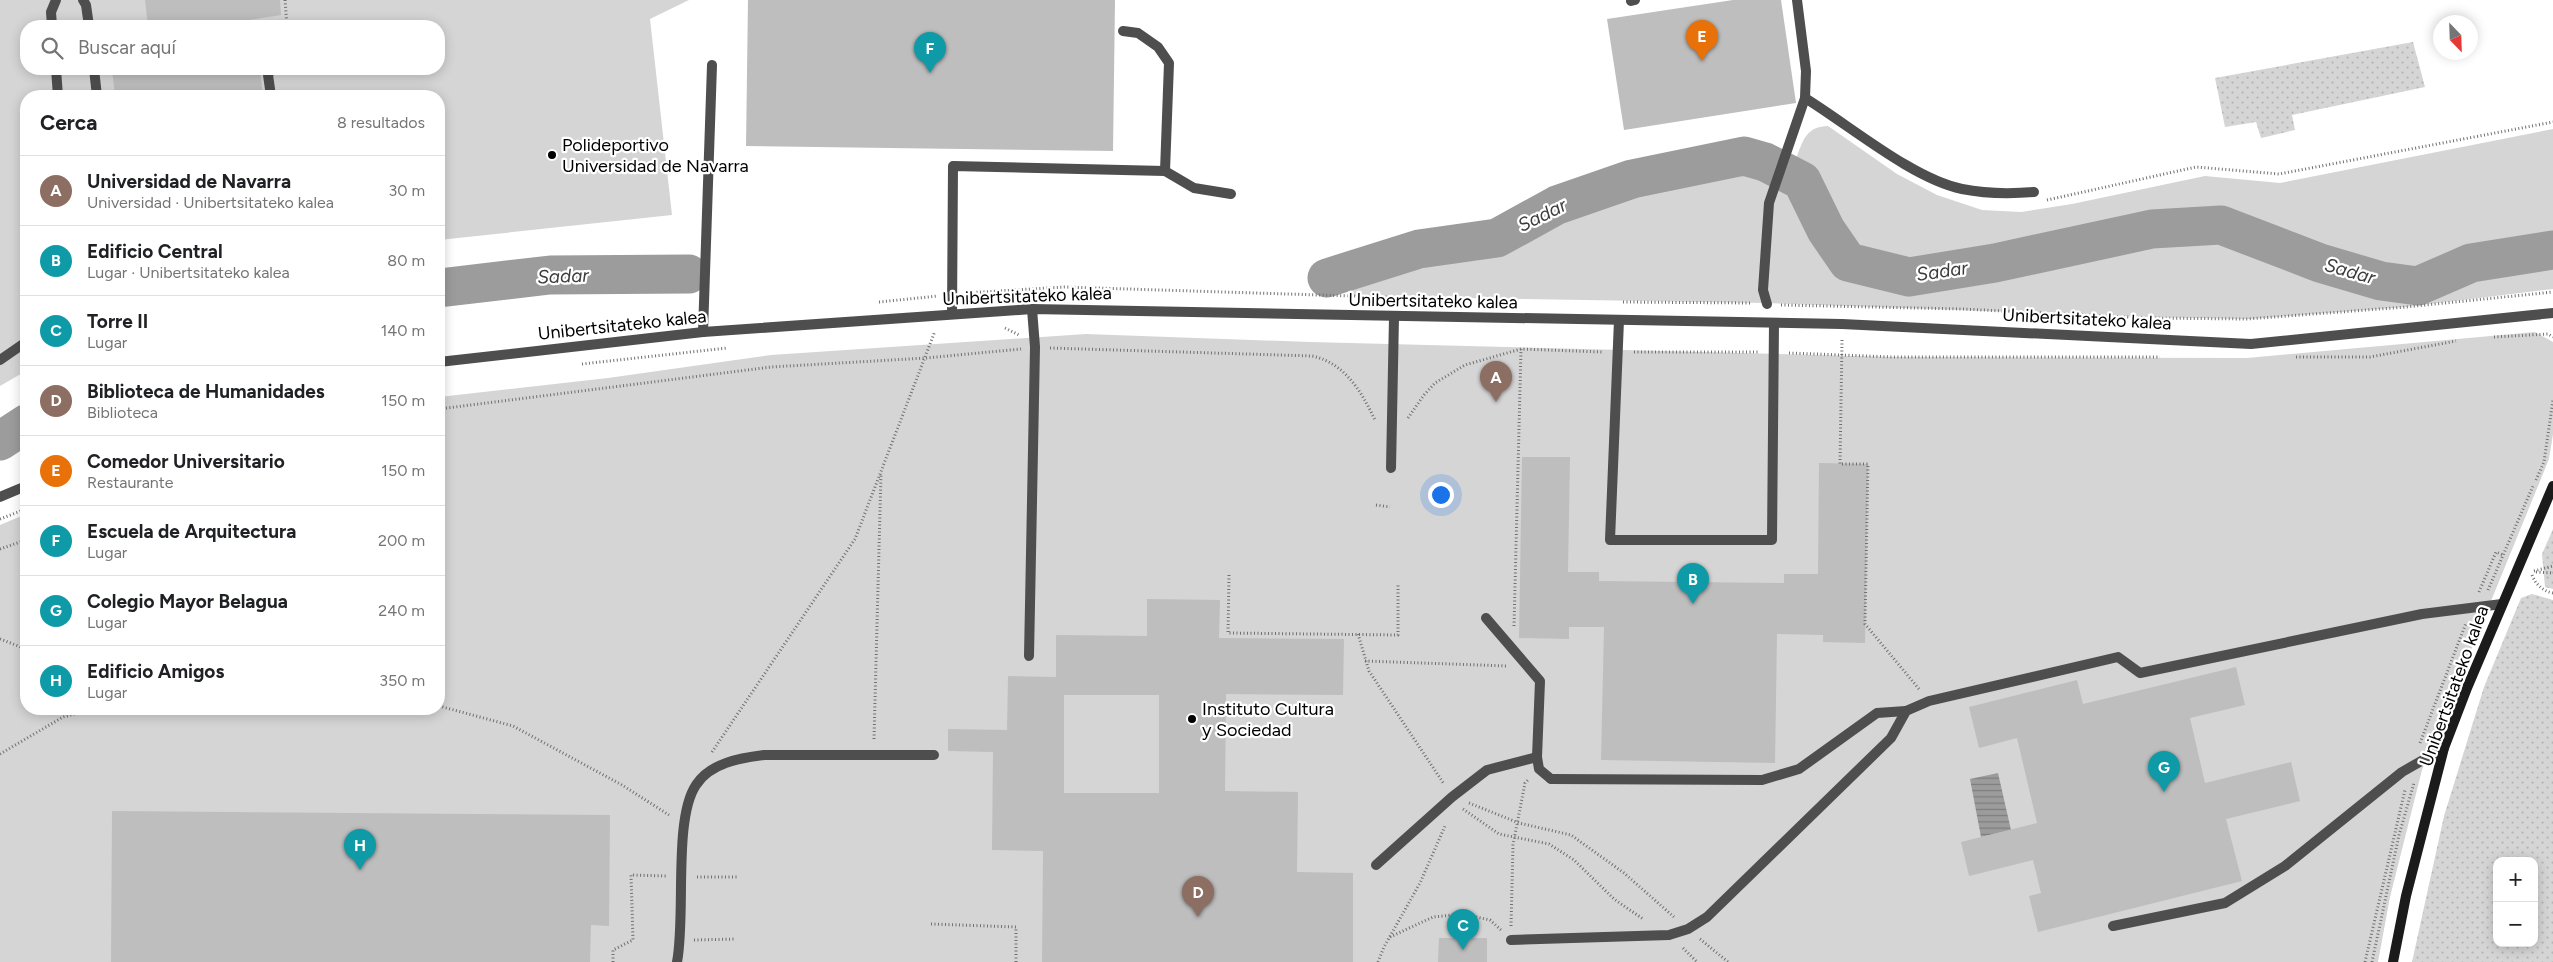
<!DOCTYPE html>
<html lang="es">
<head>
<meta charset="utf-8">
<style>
  :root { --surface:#fff; --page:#f2f2f2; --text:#202124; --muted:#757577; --line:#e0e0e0; --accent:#111827 }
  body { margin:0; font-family:Figtree,sans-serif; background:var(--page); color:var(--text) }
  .controls { position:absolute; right:15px; bottom:15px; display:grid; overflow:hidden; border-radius:10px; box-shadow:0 2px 12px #0003 }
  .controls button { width:45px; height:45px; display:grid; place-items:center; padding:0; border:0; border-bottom:1px solid var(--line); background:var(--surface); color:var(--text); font:25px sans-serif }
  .compass { position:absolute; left:2433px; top:15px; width:45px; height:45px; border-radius:50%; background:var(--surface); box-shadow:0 2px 12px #0003; rotate:157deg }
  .you { position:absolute; left:1440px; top:494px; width:18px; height:18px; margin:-12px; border:4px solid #fff; border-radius:50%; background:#1a73e8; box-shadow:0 0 0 8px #1a73e833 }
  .badge { display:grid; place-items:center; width:32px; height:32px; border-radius:50%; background:var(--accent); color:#fff; font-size:16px; font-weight:700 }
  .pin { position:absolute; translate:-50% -41px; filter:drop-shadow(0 1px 2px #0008) }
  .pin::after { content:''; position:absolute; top:26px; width:18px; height:15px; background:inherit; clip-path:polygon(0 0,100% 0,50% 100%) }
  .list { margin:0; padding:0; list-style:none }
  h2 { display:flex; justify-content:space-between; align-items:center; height:65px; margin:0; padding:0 20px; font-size:21px }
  h2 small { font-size:16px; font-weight:400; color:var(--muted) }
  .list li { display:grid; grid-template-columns:32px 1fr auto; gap:15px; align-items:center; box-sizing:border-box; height:70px; padding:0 20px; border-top:1px solid var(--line) }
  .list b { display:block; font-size:19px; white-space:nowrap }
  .list p { margin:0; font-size:16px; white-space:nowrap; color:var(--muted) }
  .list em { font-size:16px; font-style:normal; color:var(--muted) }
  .icon { flex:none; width:28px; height:28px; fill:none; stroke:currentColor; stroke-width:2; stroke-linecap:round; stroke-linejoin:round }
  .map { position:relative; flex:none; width:2553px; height:962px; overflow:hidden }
  .search { position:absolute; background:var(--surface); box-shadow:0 2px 12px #0003; left:20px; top:20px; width:425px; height:55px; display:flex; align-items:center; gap:12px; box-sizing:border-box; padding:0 18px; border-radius:20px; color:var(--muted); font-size:19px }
  .panel { position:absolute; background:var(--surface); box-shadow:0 2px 12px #0003; left:20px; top:90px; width:425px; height:625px; border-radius:20px }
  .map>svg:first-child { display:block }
  .grass { fill:url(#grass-dots); fill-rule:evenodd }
  .park { fill:#d5d5d5; fill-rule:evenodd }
  .water { fill:url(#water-rules) }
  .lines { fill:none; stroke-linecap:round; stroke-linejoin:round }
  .river { stroke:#9c9c9c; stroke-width:39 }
  .building { fill:#bebebe; fill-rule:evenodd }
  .path { stroke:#707070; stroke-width:3; stroke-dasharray:1 2.5; stroke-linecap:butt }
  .service { stroke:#4e4e4e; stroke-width:10 }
  .pedestrian { stroke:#4e4e4e; stroke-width:10 }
  .minor { stroke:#4e4e4e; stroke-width:10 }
  .secondary { stroke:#1b1b1b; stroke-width:10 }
  .poi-dot { fill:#000; stroke:#fff; stroke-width:2 }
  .labels { text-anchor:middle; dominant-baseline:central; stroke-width:4.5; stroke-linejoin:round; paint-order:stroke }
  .poi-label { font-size:18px; fill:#000; stroke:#fff; text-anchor:start }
  .street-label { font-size:18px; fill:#000; stroke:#fff }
  .water-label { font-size:19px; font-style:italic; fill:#3d3d3d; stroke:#fff }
</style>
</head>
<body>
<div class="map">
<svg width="2553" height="962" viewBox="0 0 2553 962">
  <defs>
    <pattern id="grass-dots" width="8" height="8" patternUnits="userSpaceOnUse" patternTransform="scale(1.25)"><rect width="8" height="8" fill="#d5d5d5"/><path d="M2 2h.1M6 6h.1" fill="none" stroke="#b5b5b5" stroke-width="1.8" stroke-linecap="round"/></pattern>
    <pattern id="water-rules" width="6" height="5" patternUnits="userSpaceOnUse" patternTransform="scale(1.25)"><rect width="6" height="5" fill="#9c9c9c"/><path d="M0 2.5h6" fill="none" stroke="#7d7d7d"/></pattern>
  </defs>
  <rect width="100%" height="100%" fill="#fff"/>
  <g class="grass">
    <path d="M2413 42 2425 87 2292 115 2295 130 2261 138 2256 122 2225 127 2215 78Z"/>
    <path d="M2553 529V589L2545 587 2542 554Z"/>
    <path d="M2532 594 2553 600V962H2412L2444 816 2484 687 2521 598ZM2497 861H2534V943H2497Z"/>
  </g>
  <g class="park">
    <path d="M0 0H689L650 19 672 215 439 240V96H26V371L0 386ZM26 26H439V69H26Z"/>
    <path d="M1828 126 1897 174 1937 195 1982 210 2021 212 2072 204 2205 176 2280 183 2553 129V289L2405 307 2250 319 2146 317 1766 303 1350 296V277L1390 268 1479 260 1510 249 1527 236 1560 219 1622 194 1746 170 1797 156C1804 138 1807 127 1828 126Z"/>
    <path d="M2535 332 2553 342V434L2549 459 2422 770 2390 897 2378 962H0V525L26 514V709H439V397L608 378 771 355 1086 334 1310 342 1893 357 2247 358Z"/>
  </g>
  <path class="water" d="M1998 773 2011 830 1981 837 1970 779Z"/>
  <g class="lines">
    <g class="river">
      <path d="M1327 278 1419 249 1497 238 1557 205 1632 179 1744 156 1765 162 1802 181 1826 230 1848 262 1909 277 1995 263 2152 229 2221 225 2320 263 2381 281 2418 286 2471 263 2553 250"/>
      <path d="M439 288 550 275 689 274"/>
      <path d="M0 441 26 424"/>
    </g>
  </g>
  <g class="building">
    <path d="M145 0H280L281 15 236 22V26H148Z"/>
    <path d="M748 0H1115L1113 151 746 146Z"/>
    <path d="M1733 0H1781L1796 103 1624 130 1607 19Z"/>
    <path d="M112 69H260L263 96H115Z"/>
    <path d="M1522 457H1570L1568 572H1599V581L1784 583V574H1818L1819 463 1868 464 1865 643 1823 642V635L1777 634 1775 763 1601 760 1604 627H1569V639L1519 638Z"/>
    <path d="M1147 599 1220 600 1219 638 1344 639 1343 695 1226 694 1225 791 1298 792 1297 872 1353 873V962H1042L1043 851 992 850 993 752 948 751V729L1007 730 1008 676 1056 677V635L1147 636ZM1064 695H1159V793H1064Z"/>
    <path d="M2236 667 2245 705 2190 718 2205 783 2291 762 2300 801 2226 819 2242 881 2038 932 2029 896 2041 893 2033 860 1969 876 1961 842 2037 823 2017 738 1979 748 1969 707 2077 680 2083 704Z"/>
    <path d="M112 811 610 815 609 926 591 925 590 962H111Z"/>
    <path d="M1439 938H1487V962H1438Z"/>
  </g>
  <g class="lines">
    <g class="path">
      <path d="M285 0 287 26"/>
      <path d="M2047 200 2196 167 2279 174 2553 122"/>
      <path d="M966 293 1064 287 1415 298"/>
      <path d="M879 302 938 296"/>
      <path d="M1623 302 1752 303"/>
      <path d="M1781 305 1962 309 2146 318 2248 319 2406 307 2553 292"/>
      <path d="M1005 328 1019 335"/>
      <path d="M2494 337 2548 334 2553 337"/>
      <path d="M1842 340 1840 464H1868L1865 624 1919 689"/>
      <path d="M1050 348 1312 356C1345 363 1361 391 1375 420"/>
      <path d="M1634 352H1760"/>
      <path d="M1789 353 1893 357H2160"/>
      <path d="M2296 357H2370L2456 341"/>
      <path d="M582 364 727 348"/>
      <path d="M439 409 771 367 926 358 1021 349"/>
      <path d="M1408 418 1424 395 1435 383 1465 365 1521 349 1602 352"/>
      <path d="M2536 480 2544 462 2553 400"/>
      <path d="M1376 505 1390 507"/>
      <path d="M0 519 26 509"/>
      <path d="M0 549 26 540"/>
      <path d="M2534 571 2553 566"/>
      <path d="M2536 572 2553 573"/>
      <path d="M1229 575 1228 633 1398 635V584"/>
      <path d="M2532 575C2536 585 2543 591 2553 593"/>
      <path d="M2488 590 2533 486"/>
      <path d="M2479 592 2496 552 2503 555"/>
      <path d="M1514 626 1521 349"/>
      <path d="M1358 634 1369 671 1444 784"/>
      <path d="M2469 637 2474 624"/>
      <path d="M0 639 26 649"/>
      <path d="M1365 661 1507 666"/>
      <path d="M439 706 513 726 622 785 669 815"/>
      <path d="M874 739 881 473"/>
      <path d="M2420 743 2466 623"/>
      <path d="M712 752 855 539 935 331"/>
      <path d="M0 754 63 717 93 709"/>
      <path d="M1469 803 1519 823 1571 835 1624 873 1674 917"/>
      <path d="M1463 809 1499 834 1549 844 1574 860 1614 899 1643 919"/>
      <path d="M697 877H737"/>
      <path d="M931 924 1016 927V962"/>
      <path d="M1511 926 1513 845 1525 783 1528 780"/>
      <path d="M1390 937 1433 917 1463 914 1490 920 1501 930"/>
      <path d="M1700 939 1728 962"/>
      <path d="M694 940 736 939"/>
      <path d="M1683 948 1697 962"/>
      <path d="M613 962V950L633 940 631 875 666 876"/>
      <path d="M1378 962 1384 947 1420 883 1445 826"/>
      <path d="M2365 962 2405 790"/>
      <path d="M2372 962 2399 835 2414 783"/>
    </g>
    <g class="service">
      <path d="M83 0 86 5 89 26"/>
      <path d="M1631 1 1635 0"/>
      <path d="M52 26 51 12 56 0"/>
      <path d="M1123 31 1138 33 1158 47 1169 63 1165 171"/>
      <path d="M56 69 58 96"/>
      <path d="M94 69 97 96"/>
      <path d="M271 96 268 75 271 69"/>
      <path d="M1805 98C1849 125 1913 179 1962 189 1987 194 2010 194 2034 192"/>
      <path d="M1767 304 1763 290 1769 203 1805 98 1806 71 1797 0"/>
      <path d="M952 314 953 166 1165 171 1194 188 1231 194"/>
      <path d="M703 332 712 65"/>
      <path d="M0 360 26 342"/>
      <path d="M1391 468 1394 317"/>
      <path d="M1486 618 1540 681 1537 757 1539 769 1551 779"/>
      <path d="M1029 656 1035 347 1032 309"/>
      <path d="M1376 865 1452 797 1487 770 1537 757"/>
      <path d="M2113 926 2225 903 2285 866 2402 772 2444 748"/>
      <path d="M677 962C686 916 673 819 696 785 710 763 740 758 764 755H934"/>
    </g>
    <path class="pedestrian" d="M1619 320 1610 540H1772L1774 323"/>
    <g class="minor">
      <path d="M439 362 703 332 1032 309 1842 324 2251 344 2553 313"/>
      <path d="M0 497 26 486"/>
      <path d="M1551 779 1762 780 1799 769 1877 713 1906 711"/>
      <path d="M1511 940 1669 935 1688 929 1707 917 1891 738 1906 711 1929 701 2118 657 2140 673 2422 614 2502 604"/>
    </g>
    <path class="secondary" d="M2393 962 2406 896 2444 748 2467 688 2553 486"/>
  </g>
  <g class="poi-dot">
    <circle cx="552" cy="155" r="5"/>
    <circle cx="1192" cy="719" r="5"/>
  </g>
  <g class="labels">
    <g class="poi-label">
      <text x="562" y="145">Polideportivo<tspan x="562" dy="21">Universidad de Navarra</tspan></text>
      <text x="1202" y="709">Instituto Cultura<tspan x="1202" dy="21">y Sociedad</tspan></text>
    </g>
    <g class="street-label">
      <text transform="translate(1027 296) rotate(-2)">Unibertsitateko kalea</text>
      <text transform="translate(1433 301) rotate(1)">Unibertsitateko kalea</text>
      <text transform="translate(2087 319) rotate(3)">Unibertsitateko kalea</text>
      <text transform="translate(622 325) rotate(-6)">Unibertsitateko kalea</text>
      <text transform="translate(2454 686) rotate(-70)">Unibertsitateko kalea</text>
    </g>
    <g class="water-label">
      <text transform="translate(1542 215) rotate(-26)">Sadar</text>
      <text transform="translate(1942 271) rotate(-8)">Sadar</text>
      <text transform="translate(2350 271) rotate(16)">Sadar</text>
      <text transform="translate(563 276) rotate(-2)">Sadar</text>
    </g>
  </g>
</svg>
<div class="controls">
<button>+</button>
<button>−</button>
</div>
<svg class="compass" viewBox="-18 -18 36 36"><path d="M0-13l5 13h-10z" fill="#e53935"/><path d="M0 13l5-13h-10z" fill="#757577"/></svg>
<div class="you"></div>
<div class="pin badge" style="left:1496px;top:402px;background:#8d6e63">A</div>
<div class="pin badge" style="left:1693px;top:604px;background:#0f9aa8">B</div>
<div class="pin badge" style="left:1463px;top:950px;background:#0f9aa8">C</div>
<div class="pin badge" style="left:1198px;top:917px;background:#8d6e63">D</div>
<div class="pin badge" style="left:1702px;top:61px;background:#e8710a">E</div>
<div class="pin badge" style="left:930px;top:73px;background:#0f9aa8">F</div>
<div class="pin badge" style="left:2164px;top:792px;background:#0f9aa8">G</div>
<div class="pin badge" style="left:360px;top:870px;background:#0f9aa8">H</div>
<div class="search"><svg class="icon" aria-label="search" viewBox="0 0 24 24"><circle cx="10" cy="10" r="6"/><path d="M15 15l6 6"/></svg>Buscar aquí</div>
<section class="panel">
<h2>Cerca<small>8 resultados</small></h2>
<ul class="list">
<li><span class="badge" style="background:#8d6e63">A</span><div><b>Universidad de Navarra</b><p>Universidad · Unibertsitateko kalea</p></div><em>30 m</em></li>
<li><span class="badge" style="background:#0f9aa8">B</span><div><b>Edificio Central</b><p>Lugar · Unibertsitateko kalea</p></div><em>80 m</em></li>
<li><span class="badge" style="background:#0f9aa8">C</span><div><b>Torre II</b><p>Lugar</p></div><em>140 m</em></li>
<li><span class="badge" style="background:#8d6e63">D</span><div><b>Biblioteca de Humanidades</b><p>Biblioteca</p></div><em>150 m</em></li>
<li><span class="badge" style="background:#e8710a">E</span><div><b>Comedor Universitario</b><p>Restaurante</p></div><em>150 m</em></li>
<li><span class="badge" style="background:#0f9aa8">F</span><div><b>Escuela de Arquitectura</b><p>Lugar</p></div><em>200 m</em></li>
<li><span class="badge" style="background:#0f9aa8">G</span><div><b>Colegio Mayor Belagua</b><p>Lugar</p></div><em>240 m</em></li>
<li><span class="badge" style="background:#0f9aa8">H</span><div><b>Edificio Amigos</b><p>Lugar</p></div><em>350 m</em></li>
</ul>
</section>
</div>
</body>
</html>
